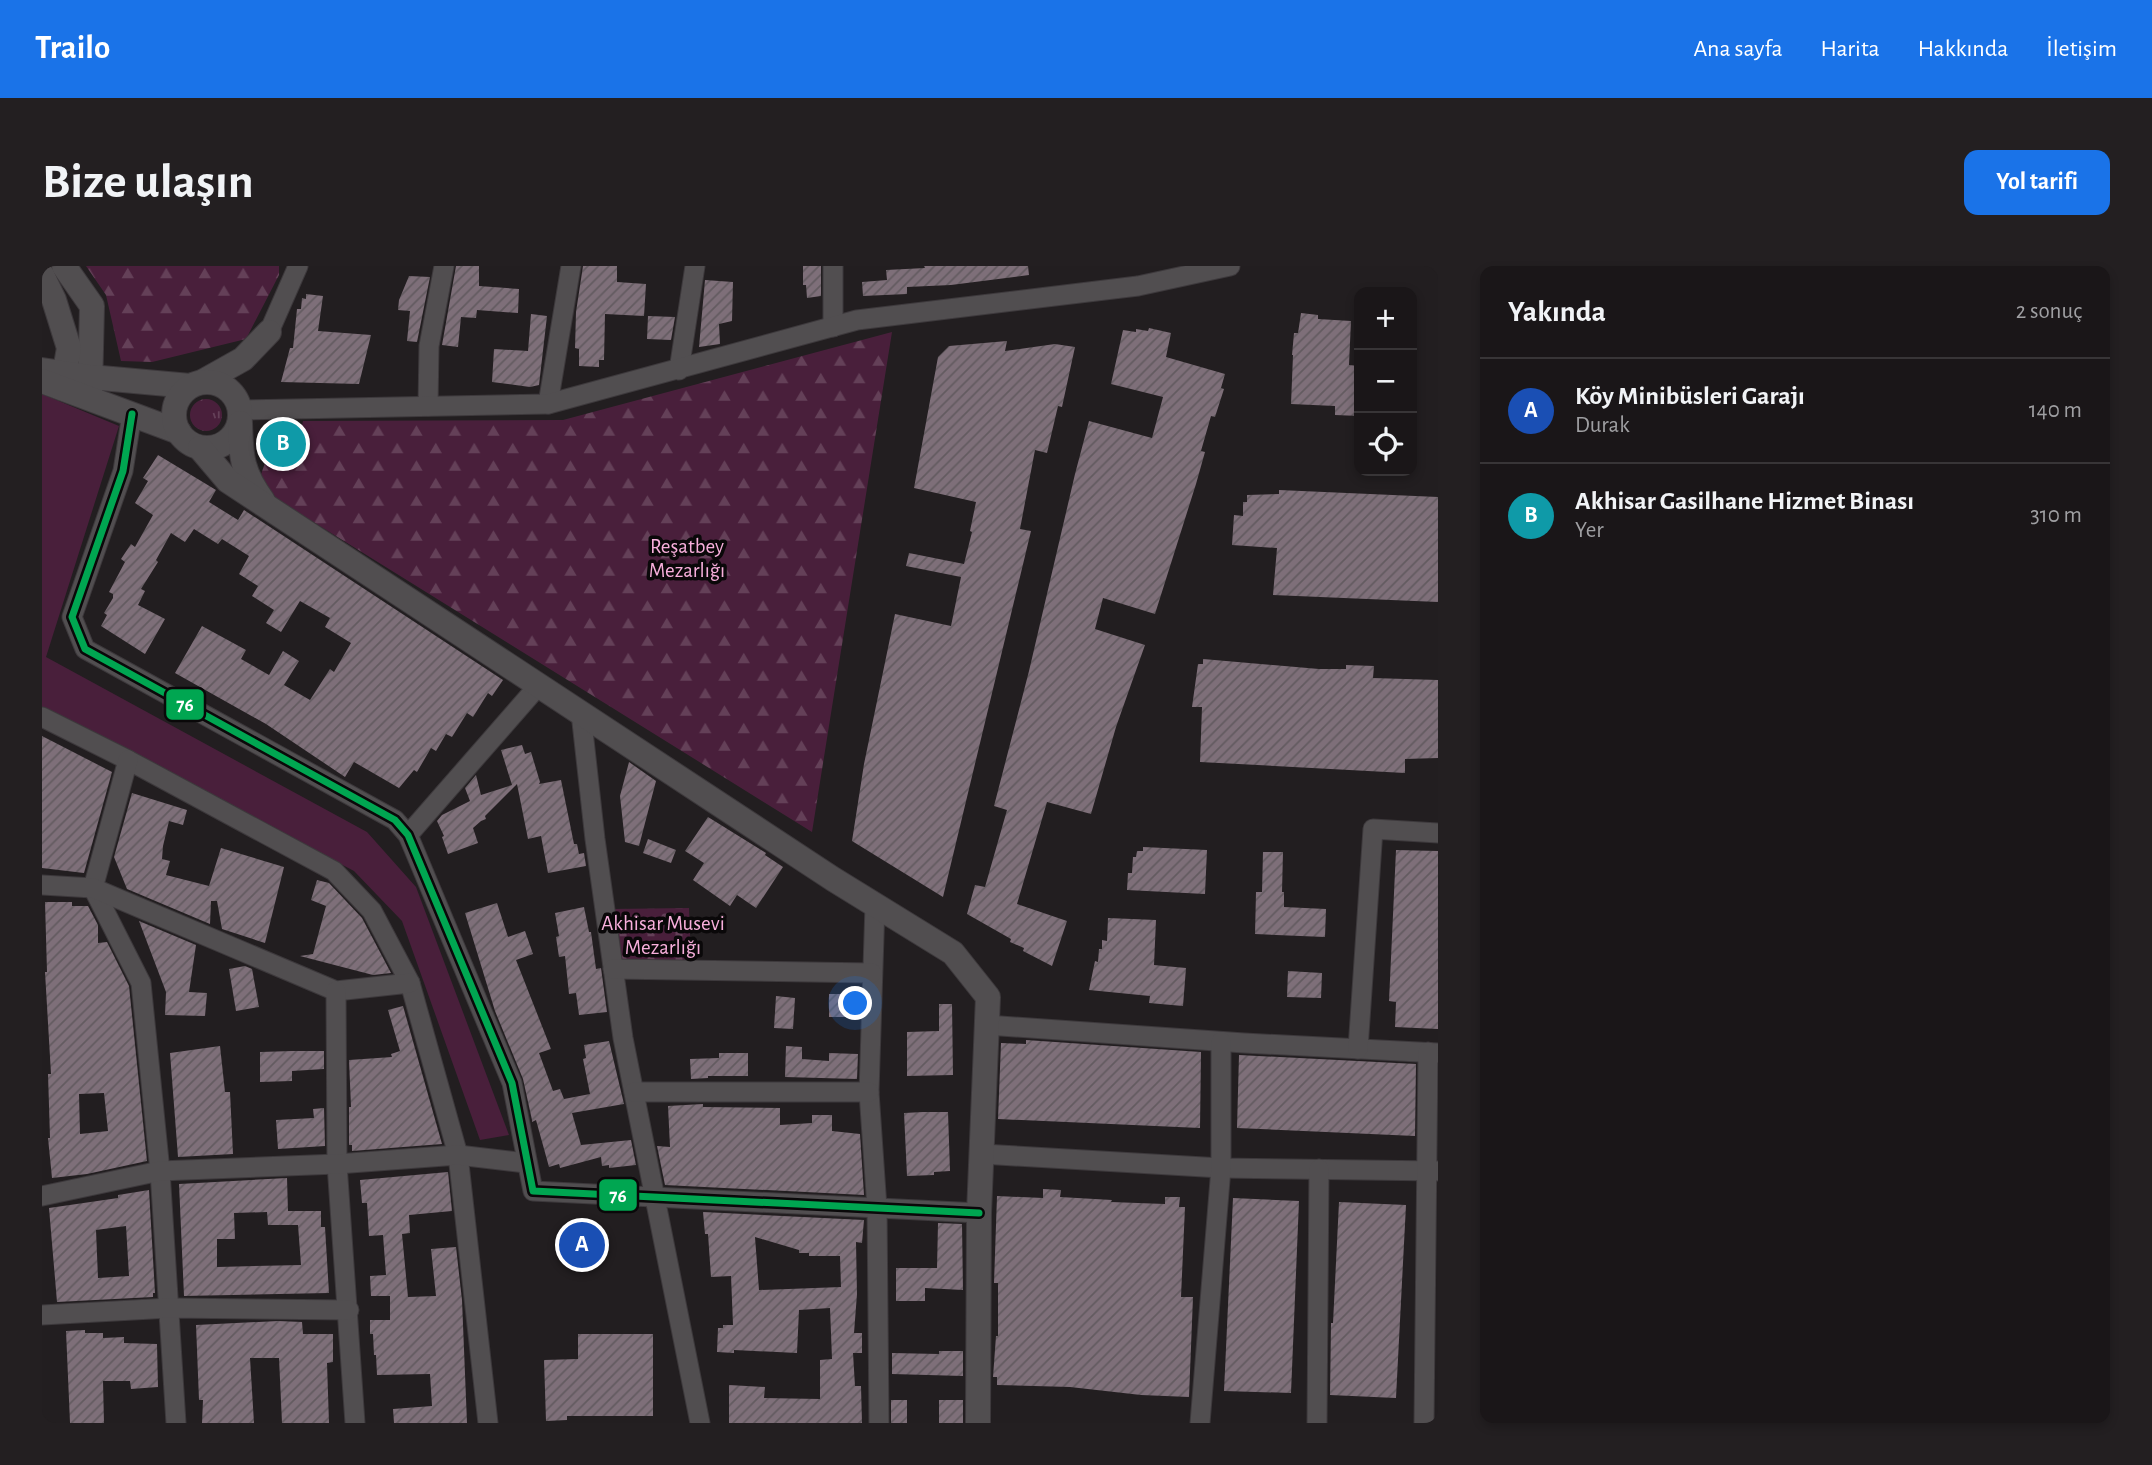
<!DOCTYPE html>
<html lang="tr">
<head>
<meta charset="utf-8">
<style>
  :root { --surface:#1a1618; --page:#231f21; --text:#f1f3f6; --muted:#9f9fa2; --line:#383537; --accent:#1a73e8 }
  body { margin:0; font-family:"Alegreya Sans",sans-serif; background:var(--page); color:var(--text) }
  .controls { position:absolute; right:21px; top:21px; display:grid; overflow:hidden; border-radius:14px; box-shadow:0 4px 10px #0003 }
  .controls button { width:63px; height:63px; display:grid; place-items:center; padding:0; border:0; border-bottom:2px solid var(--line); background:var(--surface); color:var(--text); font:35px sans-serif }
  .you { position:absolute; left:814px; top:738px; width:24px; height:24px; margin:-18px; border:5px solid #fff; border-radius:50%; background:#1a73e8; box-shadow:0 0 0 10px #1a73e833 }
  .badge { display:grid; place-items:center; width:46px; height:46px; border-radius:50%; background:var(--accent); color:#fff; font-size:23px; font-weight:700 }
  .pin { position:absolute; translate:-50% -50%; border:4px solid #fff; box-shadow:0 2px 7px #0006 }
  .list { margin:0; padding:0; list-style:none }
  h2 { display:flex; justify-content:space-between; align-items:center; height:91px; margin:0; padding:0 28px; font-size:30px }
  h2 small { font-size:23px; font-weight:400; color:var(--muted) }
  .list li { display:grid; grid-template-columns:46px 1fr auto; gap:21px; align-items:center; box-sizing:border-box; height:105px; padding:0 28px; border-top:2px solid var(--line) }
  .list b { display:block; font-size:26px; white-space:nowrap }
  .list p { margin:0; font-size:23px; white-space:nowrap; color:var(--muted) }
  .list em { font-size:23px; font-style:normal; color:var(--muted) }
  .icon { flex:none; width:38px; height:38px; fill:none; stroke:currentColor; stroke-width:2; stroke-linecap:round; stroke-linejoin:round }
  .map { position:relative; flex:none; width:1396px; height:1157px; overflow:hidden; border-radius:14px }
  header { display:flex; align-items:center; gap:42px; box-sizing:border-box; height:98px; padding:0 35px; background:var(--accent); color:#fff }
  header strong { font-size:33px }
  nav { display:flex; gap:38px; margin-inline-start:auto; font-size:24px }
  .intro { display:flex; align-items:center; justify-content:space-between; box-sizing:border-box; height:168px; padding:0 42px }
  h1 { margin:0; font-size:49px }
  .button { padding:18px 32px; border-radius:14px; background:var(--accent); color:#fff; font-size:24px; font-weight:700 }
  main { display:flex; gap:42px; padding:0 42px }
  aside { flex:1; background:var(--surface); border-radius:14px; box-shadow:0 4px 10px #0003 }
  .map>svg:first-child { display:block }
  .grass { fill:url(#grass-tufts) }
  .forest { fill:url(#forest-firs) }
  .cemetery { fill:url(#cemetery-stones) }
  .park { fill:#491f3b }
  .building { fill:url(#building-hatch); fill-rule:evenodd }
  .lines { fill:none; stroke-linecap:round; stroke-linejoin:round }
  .minor-casing { stroke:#3d393c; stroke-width:21 }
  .tertiary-casing { stroke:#3d393c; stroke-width:26 }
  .minor { stroke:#514e50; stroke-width:19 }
  .tertiary { stroke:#514e50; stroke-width:24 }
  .bus-1-casing { stroke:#0a0809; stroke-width:12 }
  .bus-1 { stroke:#00a651; stroke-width:7 }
  .labels { text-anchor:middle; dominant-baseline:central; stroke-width:7; stroke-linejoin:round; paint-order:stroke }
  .park-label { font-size:21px; fill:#f8afdc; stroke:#0a0809 }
  .line-badge { stroke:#0a0809; stroke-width:2.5 }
  .badge-label { font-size:19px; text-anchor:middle; font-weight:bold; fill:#fff }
</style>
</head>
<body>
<header>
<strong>Trailo</strong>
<nav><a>Ana sayfa</a><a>Harita</a><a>Hakkında</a><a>İletişim</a></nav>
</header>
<div class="intro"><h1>Bize ulaşın</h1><a class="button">Yol tarifi</a></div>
<main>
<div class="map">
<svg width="1396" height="1157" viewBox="0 0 1396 1157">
  <defs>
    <pattern id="grass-tufts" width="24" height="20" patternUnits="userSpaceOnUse" patternTransform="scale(1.75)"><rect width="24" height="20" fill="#491f3b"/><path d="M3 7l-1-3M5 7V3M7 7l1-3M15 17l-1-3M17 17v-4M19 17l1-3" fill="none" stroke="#644058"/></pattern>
    <pattern id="forest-firs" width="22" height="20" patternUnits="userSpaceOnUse" patternTransform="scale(1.75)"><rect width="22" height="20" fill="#491f3b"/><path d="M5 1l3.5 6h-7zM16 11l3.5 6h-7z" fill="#644058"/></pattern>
    <pattern id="cemetery-stones" width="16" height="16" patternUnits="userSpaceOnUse" patternTransform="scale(1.75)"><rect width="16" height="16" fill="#491f3b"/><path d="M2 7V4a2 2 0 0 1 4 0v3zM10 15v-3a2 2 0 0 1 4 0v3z" fill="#644058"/></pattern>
    <pattern id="building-hatch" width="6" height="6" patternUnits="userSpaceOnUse" patternTransform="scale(1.75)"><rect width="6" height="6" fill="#7e6f79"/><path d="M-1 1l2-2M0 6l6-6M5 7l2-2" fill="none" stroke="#635b60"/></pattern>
  </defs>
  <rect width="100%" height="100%" fill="#221e20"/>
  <circle class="grass" cx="164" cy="149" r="16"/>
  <g class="forest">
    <path d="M44 0H237V9L204 73 110 96 79 95 64 29Z"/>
    <path d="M850 66 770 566 236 234 216 217 224 194 251 199 261 155 521 154Z"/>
  </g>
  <path class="cemetery" d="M647 642 649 695 578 699 571 643Z"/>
  <path class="park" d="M0 128 77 160 4 391 325 566 374 621 467 869 438 874 360 655 312 605 0 441Z"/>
  <g class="building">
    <path d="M414 0H437V20L477 23 476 47 435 44 434 52 419 51 416 81 400 79Z"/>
    <path d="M541 0H575V16L604 18 602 50 563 48 562 94H557V101L537 100V83L533 82 534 46Z"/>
    <path d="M761 0H779V30L765 32 764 19H761Z"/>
    <path d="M882 0H986L987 9 909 19 865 21V28L821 30 820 16 845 14 844 4 883 2Z"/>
    <path d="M367 10 388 11 375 76 365 75 368 45 356 44 357 34Z"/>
    <path d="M663 14 691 16 690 55 677 58 678 78 657 81Z"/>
    <path d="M264 28 281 30 276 65 329 69 317 118 239 116 248 82H251L255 43H259L260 32 264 33Z"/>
    <path d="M1259 47 1276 49V53L1309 55 1307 99 1317 100V150L1293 149V140L1249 138 1251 89H1250L1252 67H1256Z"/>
    <path d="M489 48 505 50 497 119 488 121 450 116 452 83 486 85Z"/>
    <path d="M606 50 633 51 629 74 605 73Z"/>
    <path d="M1107 62 1129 67 1124 91 1183 108 1179 122 1182 123 1173 151 1169 150 1159 185 1163 186 1154 218 1113 348 1061 332 1053 363 1103 379 1074 461 1049 548 1005 536 975 638 1025 655 1010 700 981 685 982 682 968 676 969 673 925 648 933 619 943 621 965 544 952 540 987 405 1033 208 1047 155 1110 172 1121 131 1069 118 1081 64 1094 66V63L1106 65Z"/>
    <path d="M965 75 963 85 1013 78 1033 81 1020 141 1016 140 1005 187 993 184 978 263 989 265 901 631 810 575 822 498 853 348 909 360 919 311 864 300 867 287 922 298 930 266 928 265 934 236 872 222 896 91 907 80Z"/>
    <path d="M233 161 256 164 249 196 226 192Z"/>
    <path d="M116 189 174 224 167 236 196 254 202 244 461 414 450 430 446 427 431 451 425 447 410 471 404 468 394 485 389 482 375 506 372 504 357 522 312 496 303 511 224 458 133 407 160 360 204 384 199 393 227 409 241 385 257 395 242 419 268 434 288 403 292 406 309 377 283 361 288 352 258 335 239 366 224 357 232 344 210 330 216 320 197 308 207 290 180 273 176 278 152 263 143 276 129 267 114 294 116 296 99 323 103 325 96 339 123 353 103 388 59 360 65 349 62 347 71 332V328L67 326 83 296 79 293 89 278 93 281 111 249 93 237 106 215 101 212Z"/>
    <path d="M1237 224 1396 231V336L1231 329 1235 282 1190 279 1192 249 1201 250V236H1205V229L1237 228Z"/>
    <path d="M1161 393 1277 403H1304V399L1332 400 1331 412 1396 414V492L1363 493V507L1158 496 1160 441H1150L1156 398H1161Z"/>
    <path d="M0 470 70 506 42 607 0 602Z"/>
    <path d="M480 479 483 488 489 486 498 516 497 518 519 514 532 578H535L537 588 542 587 544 600 506 607 499 570 486 573 475 518 443 550 444 553 439 555 431 562 436 577 406 588 400 571 402 570 395 555 400 549 428 535 423 522 434 509 439 529 470 519 459 484Z"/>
    <path d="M587 496 614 515 597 580 583 576 578 530Z"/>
    <path d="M90 527 145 544 141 559 127 555 121 580 120 593 128 595 124 609 167 620 179 582 242 601 223 677 180 663 175 635H169L168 658 85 623 72 591Z"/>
    <path d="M666 551 724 587 723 589 741 601 714 642 695 629 688 640 651 614 662 597 643 585Z"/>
    <path d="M606 573 634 584 629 597 601 587Z"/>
    <path d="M1101 581 1165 584 1163 628 1085 624 1086 607H1090L1091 591H1094L1095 585H1101Z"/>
    <path d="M1354 584 1396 585V763L1353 761 1354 736 1347 735Z"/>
    <path d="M1221 586H1241L1240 626H1242V641L1284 643 1283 671 1213 668 1214 626H1220Z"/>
    <path d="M275 614 287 617 320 652 349 707 331 709 258 690 271 688 284 640 269 634Z"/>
    <path d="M3 636H30V640H46L56 659V677L65 676 87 720 105 895 45 908 10 912 6 872H8L6 808H9L3 706H5ZM62 827 66 865 38 868 37 828Z"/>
    <path d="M455 637 466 671 483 665 491 688 474 694 509 783 497 787 511 825 518 823 522 833 548 828 541 793 544 792 542 779 567 775 582 838 530 847 539 879 589 874 594 899 567 902V899L560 900 559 891 518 902 517 898 507 901 494 854 490 856V854L481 813 453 745 423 647Z"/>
    <path d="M542 641 547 666H549L554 703 559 702 565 746 537 749 534 727 527 728 523 690 517 691 514 671 517 670 513 647Z"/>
    <path d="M1066 652 1114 654 1112 699 1144 702 1141 740 1107 737 1108 730 1047 724 1053 695 1056 696 1057 683H1060V674L1065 675Z"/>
    <path d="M97 655 154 679 147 726 165 727 163 750 123 749 124 726Z"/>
    <path d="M203 700 210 703 217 741 194 745 187 703Z"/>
    <path d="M1246 705 1280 707 1279 732 1245 731Z"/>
    <rect x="787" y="728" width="27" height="23"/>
    <path d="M734 730 753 732 751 763 732 762Z"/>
    <path d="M897 738H910L911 809 865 810V766L897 765Z"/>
    <path d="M361 740 400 878 310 885V879H307V841H309L307 794 350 791 349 788 358 785 346 744Z"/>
    <path d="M984 774 1159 786 1158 862 956 853 959 777 984 778Z"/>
    <path d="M178 780 183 826H188L191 888 136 891 128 787Z"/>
    <path d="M744 780 760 781V793L787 795V787L816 788 815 813 743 811Z"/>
    <path d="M250 785H282V803L250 805V815L218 816V786Z"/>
    <path d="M677 787H706V810H666V812L649 813 648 793 677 792Z"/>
    <path d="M1197 789 1374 798 1373 870 1195 862Z"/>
    <path d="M661 838V841L738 842V859L770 857V849H790V865L818 868 822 929 623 919 615 880 628 881 626 840Z"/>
    <path d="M282 842 283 880 236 883 234 854 272 852 271 843Z"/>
    <path d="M881 846H906L908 905 892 906V909L865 910 862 847Z"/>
    <path d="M406 906 410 945 367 949 368 967 360 968 366 1031 394 1030 389 983 414 981 420 1034 425 1157H352L351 1143 390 1140 388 1108 335 1109 334 1089H332L331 1068H328V1054H348V1030H329L328 1010 344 1009 341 969 327 970 325 937H320L318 914Z"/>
    <path d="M245 912 246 945H279V961H283L287 1027 142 1030 137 918ZM225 946 226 959H256L259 999 175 1001V973H193L192 947Z"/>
    <path d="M1001 923 1019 924 1018 931 1070 934 1069 936 1123 938V931H1138L1137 941H1143L1139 1031H1151L1147 1131 1099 1129 1028 1121 955 1119V1111H951L954 1070H956V1017H952L955 930 1001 932Z"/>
    <path d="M107 924 113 1027H111V1031L15 1036 7 942 76 932V929ZM84 960 87 1010 56 1012 54 964Z"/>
    <path d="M1191 932 1257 935 1249 1127 1182 1125Z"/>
    <path d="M1297 936 1364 939 1354 1132 1288 1129 1289 1057H1291Z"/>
    <path d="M661 946 822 954 820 977 814 976 815 1028 812 1067H820V1087H811L813 1120H819L820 1157H687V1119L723 1121 722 1132 778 1133V1094L790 1093 788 1042 757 1044 755 1087 692 1084V1087L675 1086 676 1062H681V1059H691L689 1010 669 1011 666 968H663ZM713 971 757 984V987H767V990H798L799 1021 717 1024Z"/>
    <path d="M896 957 920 958 921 1024 883 1022V1035H854V1002H895Z"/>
    <path d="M236 1055 260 1056 261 1068H291V1096L285 1097 287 1157H240L237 1092H208L212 1157H160L161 1134H157L154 1059Z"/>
    <path d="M43 1064V1067H61V1072L82 1071V1077L115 1078 116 1121 89 1123 88 1115H61L62 1157H28L24 1065Z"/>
    <path d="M536 1068H611V1150H525V1154L504 1155 502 1094 536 1093Z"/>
    <path d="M897 1085H921V1110L850 1108V1087L897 1088Z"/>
    <rect x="849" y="1134" width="16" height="23"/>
    <rect x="897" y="1134" width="24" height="23"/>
  </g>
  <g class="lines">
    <g class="minor-casing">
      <g id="minor">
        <path d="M791 61V0"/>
        <path d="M227 66 256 0"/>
        <path d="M637 104 653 0"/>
        <path d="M506 138 529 0"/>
        <path d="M386 140 387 80 402 0"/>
        <path d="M198 144 506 138 815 54 1096 20 1188 0"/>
        <path d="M90 148 81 205 30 351 43 383 353 554 366 569 470 817 491 925 937 947"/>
        <path d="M539 447 553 573 581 772 658 1157"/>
        <path d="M0 451 86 494 292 605 330 645 368 717 416 889 446 1157"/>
        <path d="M86 494 51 622 99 717 118 905 134 1157"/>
        <path d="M366 569 497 419"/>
        <path d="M0 619 51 622 294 725 368 717"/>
        <path d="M833 639 827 826 835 942 837 1157"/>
        <path d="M571 703 830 707"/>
        <path d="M294 725 295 898 313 1157"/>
        <path d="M945 759 1202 777 1396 787"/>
        <path d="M1316 783 1331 563 1396 567"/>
        <path d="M592 826H827"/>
        <path d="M940 888 1179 902 1396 905"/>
        <path d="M0 930 118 905 295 898 416 889 484 897"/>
        <path d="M0 1049 128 1042 307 1044"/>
        <path d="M1158 1157 1179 902V776"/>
        <path d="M1275 1157 1277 903"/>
        <path d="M1382 1157 1386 786"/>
      </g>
    </g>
    <g class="tertiary-casing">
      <g id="tertiary">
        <path d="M22 0 50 40 48 125"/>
        <path d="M0 9 12 34 27 82 20 122"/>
        <path d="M0 104 48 111 148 120"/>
        <path d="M0 115 137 166"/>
        <path d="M160 116 201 93 227 66"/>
        <circle cx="165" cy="149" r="33"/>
        <path d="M198 157C199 192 200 206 221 235"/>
        <path d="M158 182 186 215 791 613 911 687 946 731 937 947 936 1157"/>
      </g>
    </g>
    <use href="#minor" class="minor"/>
    <use href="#tertiary" class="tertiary"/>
    <g class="bus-1-casing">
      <path id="bus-1" d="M90 148 81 205 30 351 43 383 353 554 366 569 470 817 491 925 937 947"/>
    </g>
    <use href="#bus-1" class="bus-1"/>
  </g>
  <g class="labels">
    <g class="park-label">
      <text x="645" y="280">Reşatbey<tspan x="645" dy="24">Mezarlığı</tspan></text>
      <text x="621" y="657">Akhisar Musevi<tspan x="621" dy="24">Mezarlığı</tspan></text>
    </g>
  </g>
  <g class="line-badge">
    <rect x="123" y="422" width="40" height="33" rx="7" fill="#00a651"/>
    <rect x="556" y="912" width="40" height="34" rx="7" fill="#00a651"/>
  </g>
  <g class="badge-label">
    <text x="143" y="445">76</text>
    <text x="576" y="936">76</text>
  </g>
</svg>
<div class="controls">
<button>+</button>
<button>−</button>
<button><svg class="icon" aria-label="locate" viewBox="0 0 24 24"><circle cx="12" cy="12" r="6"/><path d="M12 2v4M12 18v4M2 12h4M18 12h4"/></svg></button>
</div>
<div class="you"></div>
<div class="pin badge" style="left:540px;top:979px;background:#1a4fb4">A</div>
<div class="pin badge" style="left:241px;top:178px;background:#0f9aa8">B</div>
</div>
<aside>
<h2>Yakında<small>2 sonuç</small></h2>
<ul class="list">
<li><span class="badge" style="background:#1a4fb4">A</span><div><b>Köy Minibüsleri Garajı</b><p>Durak</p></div><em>140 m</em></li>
<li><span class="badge" style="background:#0f9aa8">B</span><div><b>Akhisar Gasilhane Hizmet Binası</b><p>Yer</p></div><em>310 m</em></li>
</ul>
</aside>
</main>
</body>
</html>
